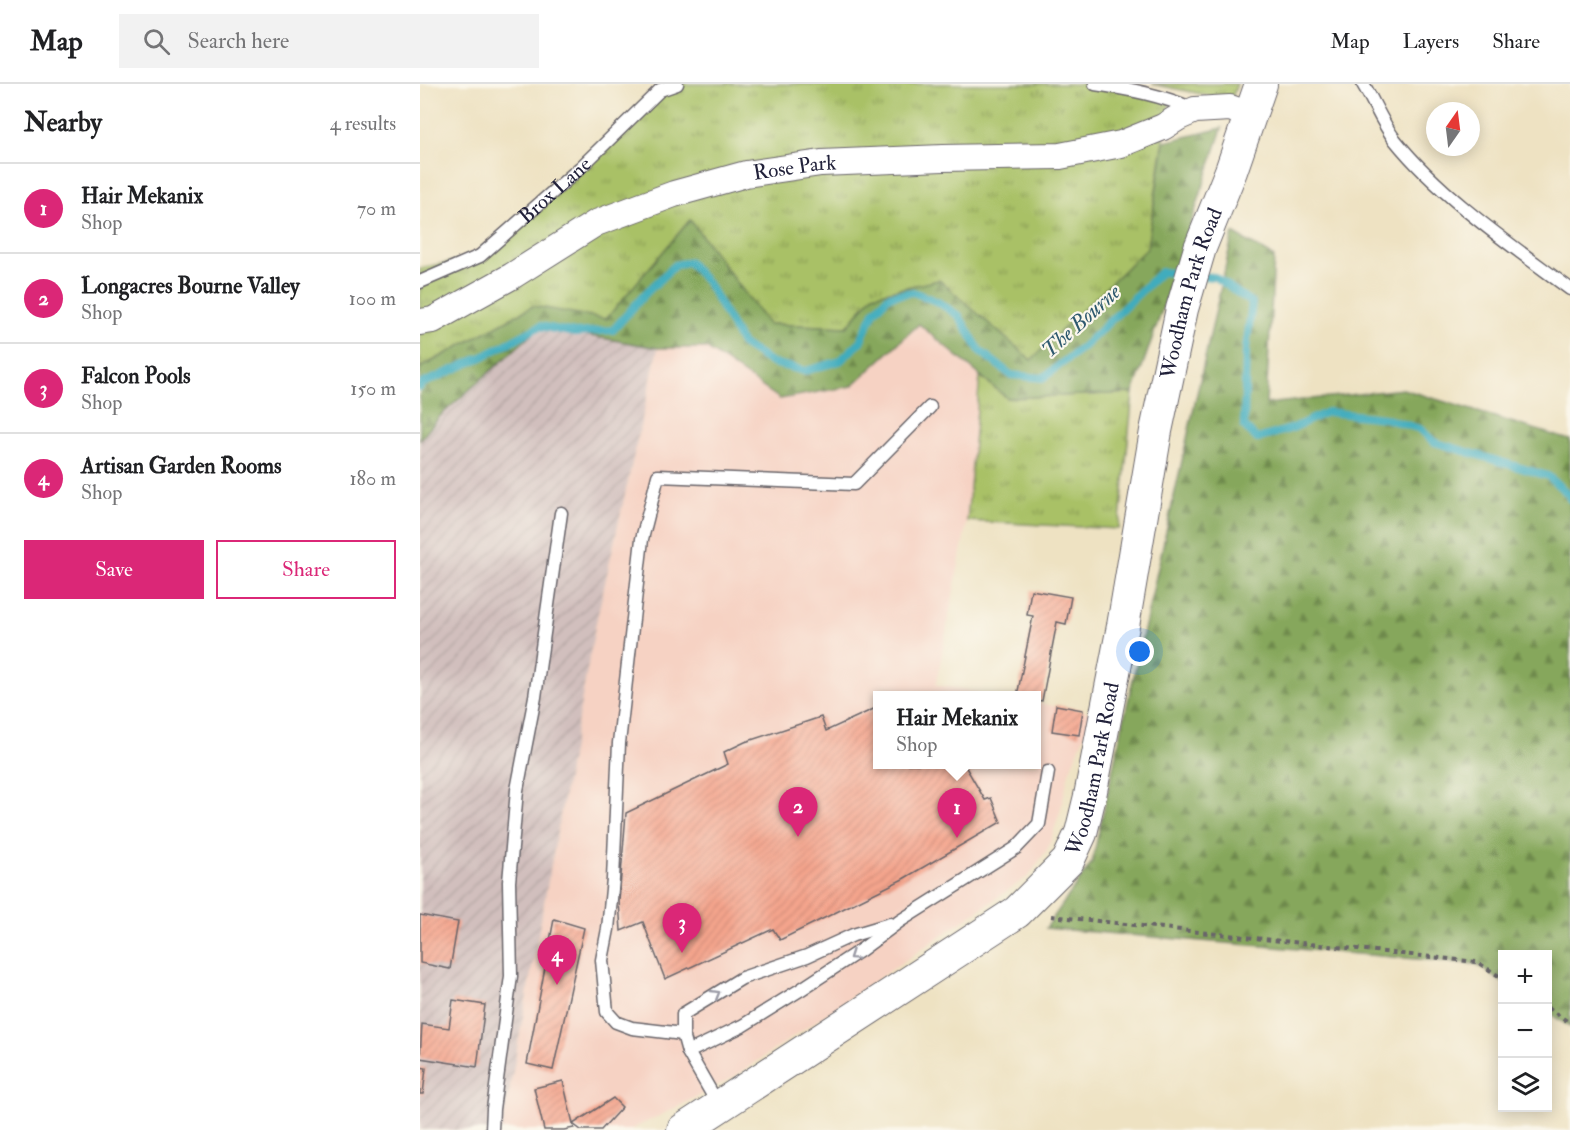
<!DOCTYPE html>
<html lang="en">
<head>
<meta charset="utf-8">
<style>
  :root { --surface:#fff; --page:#f2f2f2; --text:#202124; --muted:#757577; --line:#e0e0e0; --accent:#db2777 }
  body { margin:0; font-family:"IM FELL Double Pica",serif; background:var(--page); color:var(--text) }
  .controls { position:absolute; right:18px; bottom:18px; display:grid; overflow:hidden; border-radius:0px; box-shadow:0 3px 15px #0003 }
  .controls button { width:54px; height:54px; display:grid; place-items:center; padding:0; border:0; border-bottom:2px solid var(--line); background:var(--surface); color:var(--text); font:30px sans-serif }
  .compass { position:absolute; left:1006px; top:18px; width:54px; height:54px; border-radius:50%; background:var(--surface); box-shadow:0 3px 15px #0003; rotate:14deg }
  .you { position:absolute; left:720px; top:568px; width:21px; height:21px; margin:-15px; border:4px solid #fff; border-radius:50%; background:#1a73e8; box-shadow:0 0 0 9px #1a73e833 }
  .badge { display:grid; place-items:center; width:39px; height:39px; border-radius:50%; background:var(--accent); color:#fff; font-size:20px; font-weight:700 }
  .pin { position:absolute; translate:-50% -50px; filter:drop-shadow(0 2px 3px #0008) }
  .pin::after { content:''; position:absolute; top:32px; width:21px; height:18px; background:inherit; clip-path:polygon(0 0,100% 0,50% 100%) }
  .popup { position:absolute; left:453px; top:607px; width:168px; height:78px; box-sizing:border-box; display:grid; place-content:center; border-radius:0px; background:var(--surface); filter:drop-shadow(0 2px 4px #0005); font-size:20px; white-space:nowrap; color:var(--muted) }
  .popup b { font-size:22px; color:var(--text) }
  .popup::after { content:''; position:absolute; left:50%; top:100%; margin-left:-12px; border:12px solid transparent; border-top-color:var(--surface) }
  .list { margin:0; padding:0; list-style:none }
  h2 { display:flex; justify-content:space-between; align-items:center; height:78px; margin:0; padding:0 24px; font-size:26px }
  h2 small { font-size:20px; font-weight:400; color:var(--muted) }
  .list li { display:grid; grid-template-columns:39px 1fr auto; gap:18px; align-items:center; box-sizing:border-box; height:90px; padding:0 24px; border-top:2px solid var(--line) }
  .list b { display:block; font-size:22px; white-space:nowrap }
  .list p { margin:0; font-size:20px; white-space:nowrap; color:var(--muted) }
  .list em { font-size:20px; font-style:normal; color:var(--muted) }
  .actions { display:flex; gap:12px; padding:18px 24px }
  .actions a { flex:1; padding:14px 0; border:2px solid var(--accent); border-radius:0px; text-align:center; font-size:21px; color:var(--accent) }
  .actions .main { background:var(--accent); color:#fff }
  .icon { flex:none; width:33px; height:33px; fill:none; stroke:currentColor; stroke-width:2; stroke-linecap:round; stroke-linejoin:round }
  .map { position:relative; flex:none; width:1150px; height:1046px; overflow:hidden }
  header { display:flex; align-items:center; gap:36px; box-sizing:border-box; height:84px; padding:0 30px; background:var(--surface); border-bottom:2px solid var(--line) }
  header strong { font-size:28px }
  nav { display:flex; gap:33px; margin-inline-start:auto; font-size:21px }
  .search { width:420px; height:54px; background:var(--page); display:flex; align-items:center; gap:15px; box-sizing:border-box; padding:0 21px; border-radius:0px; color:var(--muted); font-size:22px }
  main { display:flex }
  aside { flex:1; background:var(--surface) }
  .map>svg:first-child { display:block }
  .built { fill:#f6d2c3 }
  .industrial { fill:url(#industrial-furrows) }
  .grass { fill:url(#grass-tufts); stroke:#667250; stroke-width:1.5 }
  .forest { fill:url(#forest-firs); stroke:#54644b; stroke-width:1.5 }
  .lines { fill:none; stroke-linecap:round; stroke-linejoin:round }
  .stream { stroke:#3facbd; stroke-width:8 }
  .building { fill:url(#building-hatch) }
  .service-casing { stroke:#69656a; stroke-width:15 }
  .minor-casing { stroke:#69656a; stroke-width:28 }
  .tertiary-casing { stroke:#69656a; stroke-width:34 }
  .path { stroke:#69656a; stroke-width:4; stroke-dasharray:4.5 4.5; stroke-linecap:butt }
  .service { stroke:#fff; stroke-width:12 }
  .minor { stroke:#fff; stroke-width:26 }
  .tertiary { stroke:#fff; stroke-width:32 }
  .oneway { stroke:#9c9ca7 }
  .labels { text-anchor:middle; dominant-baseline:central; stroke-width:4.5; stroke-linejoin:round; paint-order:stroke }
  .street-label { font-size:21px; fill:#22223b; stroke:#fbf7ec }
  .water-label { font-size:22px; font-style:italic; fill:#2e596f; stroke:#fbf7ec }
</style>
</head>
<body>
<header>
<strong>Map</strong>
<div class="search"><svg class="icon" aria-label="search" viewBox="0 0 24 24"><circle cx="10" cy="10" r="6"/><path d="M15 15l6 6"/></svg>Search here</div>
<nav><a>Map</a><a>Layers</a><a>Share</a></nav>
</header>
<main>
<aside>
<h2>Nearby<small>4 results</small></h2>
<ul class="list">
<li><span class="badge">1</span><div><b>Hair Mekanix</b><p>Shop</p></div><em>70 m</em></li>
<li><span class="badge">2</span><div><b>Longacres Bourne Valley</b><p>Shop</p></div><em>100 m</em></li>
<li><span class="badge">3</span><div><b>Falcon Pools</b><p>Shop</p></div><em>150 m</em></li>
<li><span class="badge">4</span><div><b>Artisan Garden Rooms</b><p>Shop</p></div><em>180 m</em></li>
</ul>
<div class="actions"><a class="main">Save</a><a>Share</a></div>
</aside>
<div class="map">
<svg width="1150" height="1046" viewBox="0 0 1150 1046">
  <defs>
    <pattern id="industrial-furrows" width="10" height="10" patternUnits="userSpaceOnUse" patternTransform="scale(1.5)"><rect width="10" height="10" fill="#d1bfbd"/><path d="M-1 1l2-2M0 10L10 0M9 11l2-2" fill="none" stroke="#b3a4a3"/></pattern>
    <pattern id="grass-tufts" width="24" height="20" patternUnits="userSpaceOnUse" patternTransform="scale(1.5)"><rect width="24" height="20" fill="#a9c166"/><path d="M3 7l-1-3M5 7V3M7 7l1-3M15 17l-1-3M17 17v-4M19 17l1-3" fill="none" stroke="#899c55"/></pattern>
    <pattern id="forest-firs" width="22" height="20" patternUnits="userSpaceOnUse" patternTransform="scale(1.5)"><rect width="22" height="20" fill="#86a75b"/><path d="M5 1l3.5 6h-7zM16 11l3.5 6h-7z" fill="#6d884c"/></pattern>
    <pattern id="building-hatch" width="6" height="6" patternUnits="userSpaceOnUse" patternTransform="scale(1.5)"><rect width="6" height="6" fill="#f4a48c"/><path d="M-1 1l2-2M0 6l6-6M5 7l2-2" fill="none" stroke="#d18d7a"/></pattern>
  </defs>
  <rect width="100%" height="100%" fill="#fbf7ec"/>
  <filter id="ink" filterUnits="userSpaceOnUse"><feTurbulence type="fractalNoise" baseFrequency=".0167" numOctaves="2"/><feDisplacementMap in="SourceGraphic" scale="12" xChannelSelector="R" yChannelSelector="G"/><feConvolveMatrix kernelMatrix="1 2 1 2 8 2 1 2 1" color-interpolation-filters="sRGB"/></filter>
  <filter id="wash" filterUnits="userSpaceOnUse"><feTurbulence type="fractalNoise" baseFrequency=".008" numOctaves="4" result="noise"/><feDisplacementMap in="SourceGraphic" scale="24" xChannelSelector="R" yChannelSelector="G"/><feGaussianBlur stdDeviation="1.35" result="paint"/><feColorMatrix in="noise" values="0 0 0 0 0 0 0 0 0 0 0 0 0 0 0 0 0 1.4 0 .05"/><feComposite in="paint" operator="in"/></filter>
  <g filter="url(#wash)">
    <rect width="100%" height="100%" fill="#eee2c2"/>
    <path class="built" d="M499 240 560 292 547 437 516 601 572 611 458 612V680H616L617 619 674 629 649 688 640 728 628 764 609 792 317 991 263 1020 210 1046H82L175 543 238 264H286L360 315 432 302Z"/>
    <path class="industrial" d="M120 242 238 264 175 543 82 1046H0V356L20 332Z"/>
    <g class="grass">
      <path d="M259 0H670L750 15 727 164 611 277 519 196 453 211 427 243 348 240 270 136 186 236 113 222 0 284V184L60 172 240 6Z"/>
      <path d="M732 0H817L811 16Z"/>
      <path d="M560 292 587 314 713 309 699 445 547 437Z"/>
    </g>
    <g class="forest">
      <path d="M802 44 755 189 713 309 587 314 499 240 432 302 360 315 286 264H238L120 243 20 332 0 356V284L113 222 186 235 270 136 348 240 427 243 453 211 519 196 611 276 727 164 744 58Z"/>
      <path d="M813 149 854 173 846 320 983 305 1150 356V943L1128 928V870H1082V898L1056 880 626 844 672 778Z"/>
    </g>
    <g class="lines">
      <g class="stream">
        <path d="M780 192 795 193 832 219 826 265 824 342 837 355 873 344 907 328 964 334 1000 345 1014 358 1128 392 1148 410 1150 415"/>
        <path d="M0 303 2 300 64 272 120 242 155 249 193 246 226 209 255 181 269 178 289 201 322 260 352 279 385 287 420 277 440 258 454 228 469 212 493 208 518 218 539 232 560 267 591 291 623 294 664 262 741 188 766 190"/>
      </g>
    </g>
    <g id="blocks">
      <g class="building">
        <path d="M611 506 651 513 646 540 637 538 622 617 616 616V612H597L613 532 607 531Z"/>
        <path d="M636 621 663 626 659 651 632 647Z"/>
        <path d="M458 623V680H544L565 716 571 714 581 738 483 795 360 856 353 845 245 895 223 838 201 847 199 817 206 729 308 680 304 668 325 658 401 633 406 647Z"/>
        <path d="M0 831 38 838 30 885 0 879Z"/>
        <path d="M134 835 164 844 133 986 107 980Z"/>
        <path d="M33 916 65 921 57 983 0 974 2 940 29 944Z"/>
        <path d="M0 983 6 984 3 1010H0Z"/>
        <path d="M143 997 154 1044 144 1046H124L114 1004Z"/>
        <path d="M193 1014 202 1023 181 1046H161L153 1040Z"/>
      </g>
    </g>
  </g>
  <g filter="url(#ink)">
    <use href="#blocks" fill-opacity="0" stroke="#69656a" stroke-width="1.5"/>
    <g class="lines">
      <g class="service-casing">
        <g id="service">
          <path d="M675 0C709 5 741 11 773 25"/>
          <path d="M943 0C954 18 962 39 975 56 1021 113 1091 161 1150 205"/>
          <path id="s1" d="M0 198 60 172 160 84 240 6 257 0"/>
          <path d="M263 950 212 944 196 938 187 928 182 876 188 845 193 795 199 659 222 455 238 392 434 400 510 323"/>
          <path d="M268 968 322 942 380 906 441 866 480 837 596 764 619 740 628 688"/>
          <path d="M299 1022 268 968 263 950V930L322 894 387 872 433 851 470 840"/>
          <path d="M72 1046 73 1025 91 892 89 798 97 706 115 613 141 429"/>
        </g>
      </g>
      <g class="minor-casing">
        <g id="minor">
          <path id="s2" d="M0 238 13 236 92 192 176 139 254 110 326 90 401 79 523 74 640 72 701 60 743 43 759 33 775 26 810 24 830 31"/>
        </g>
      </g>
      <g class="tertiary-casing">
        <g id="tertiary">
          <path id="s3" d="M263 1046 597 828 648 777 661 749 670 712 703 542 736 347 762 225 780 164 811 87 841 0"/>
        </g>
      </g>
      <g class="path">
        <path d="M631 832 1057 878 1082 894"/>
        <path d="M1128 924 1150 939"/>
      </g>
      <use href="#service" class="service"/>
      <use href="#minor" class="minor"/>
      <use href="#tertiary" class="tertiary"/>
    </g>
    <defs><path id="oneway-chevron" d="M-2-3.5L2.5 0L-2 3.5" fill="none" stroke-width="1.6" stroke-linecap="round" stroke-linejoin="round" transform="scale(1.5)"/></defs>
    <g class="oneway">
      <use href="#oneway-chevron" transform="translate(433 872) rotate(146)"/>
      <use href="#oneway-chevron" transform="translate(296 910) rotate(-31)"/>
    </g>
  </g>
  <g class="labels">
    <g class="street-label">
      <text stroke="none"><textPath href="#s2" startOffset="410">Rose Park</textPath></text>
      <text stroke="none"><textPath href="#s1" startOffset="165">Brox Lane</textPath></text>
      <text stroke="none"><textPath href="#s3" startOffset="1053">Woodham Park Road</textPath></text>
      <text stroke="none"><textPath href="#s3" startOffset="567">Woodham Park Road</textPath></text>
    </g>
    <g class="water-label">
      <text transform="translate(661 237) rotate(-42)">The Bourne</text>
    </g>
  </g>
</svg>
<div class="controls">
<button>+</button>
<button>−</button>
<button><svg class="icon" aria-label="layers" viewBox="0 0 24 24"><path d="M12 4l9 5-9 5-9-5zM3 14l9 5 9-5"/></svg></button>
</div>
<svg class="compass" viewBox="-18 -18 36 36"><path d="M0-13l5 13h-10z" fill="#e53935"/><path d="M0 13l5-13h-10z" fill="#757577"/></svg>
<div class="you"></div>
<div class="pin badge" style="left:537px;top:754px">1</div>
<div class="popup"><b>Hair Mekanix</b>Shop</div>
<div class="pin badge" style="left:378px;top:753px">2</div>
<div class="pin badge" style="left:262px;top:869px">3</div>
<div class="pin badge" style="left:137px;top:901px">4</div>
</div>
</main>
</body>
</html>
